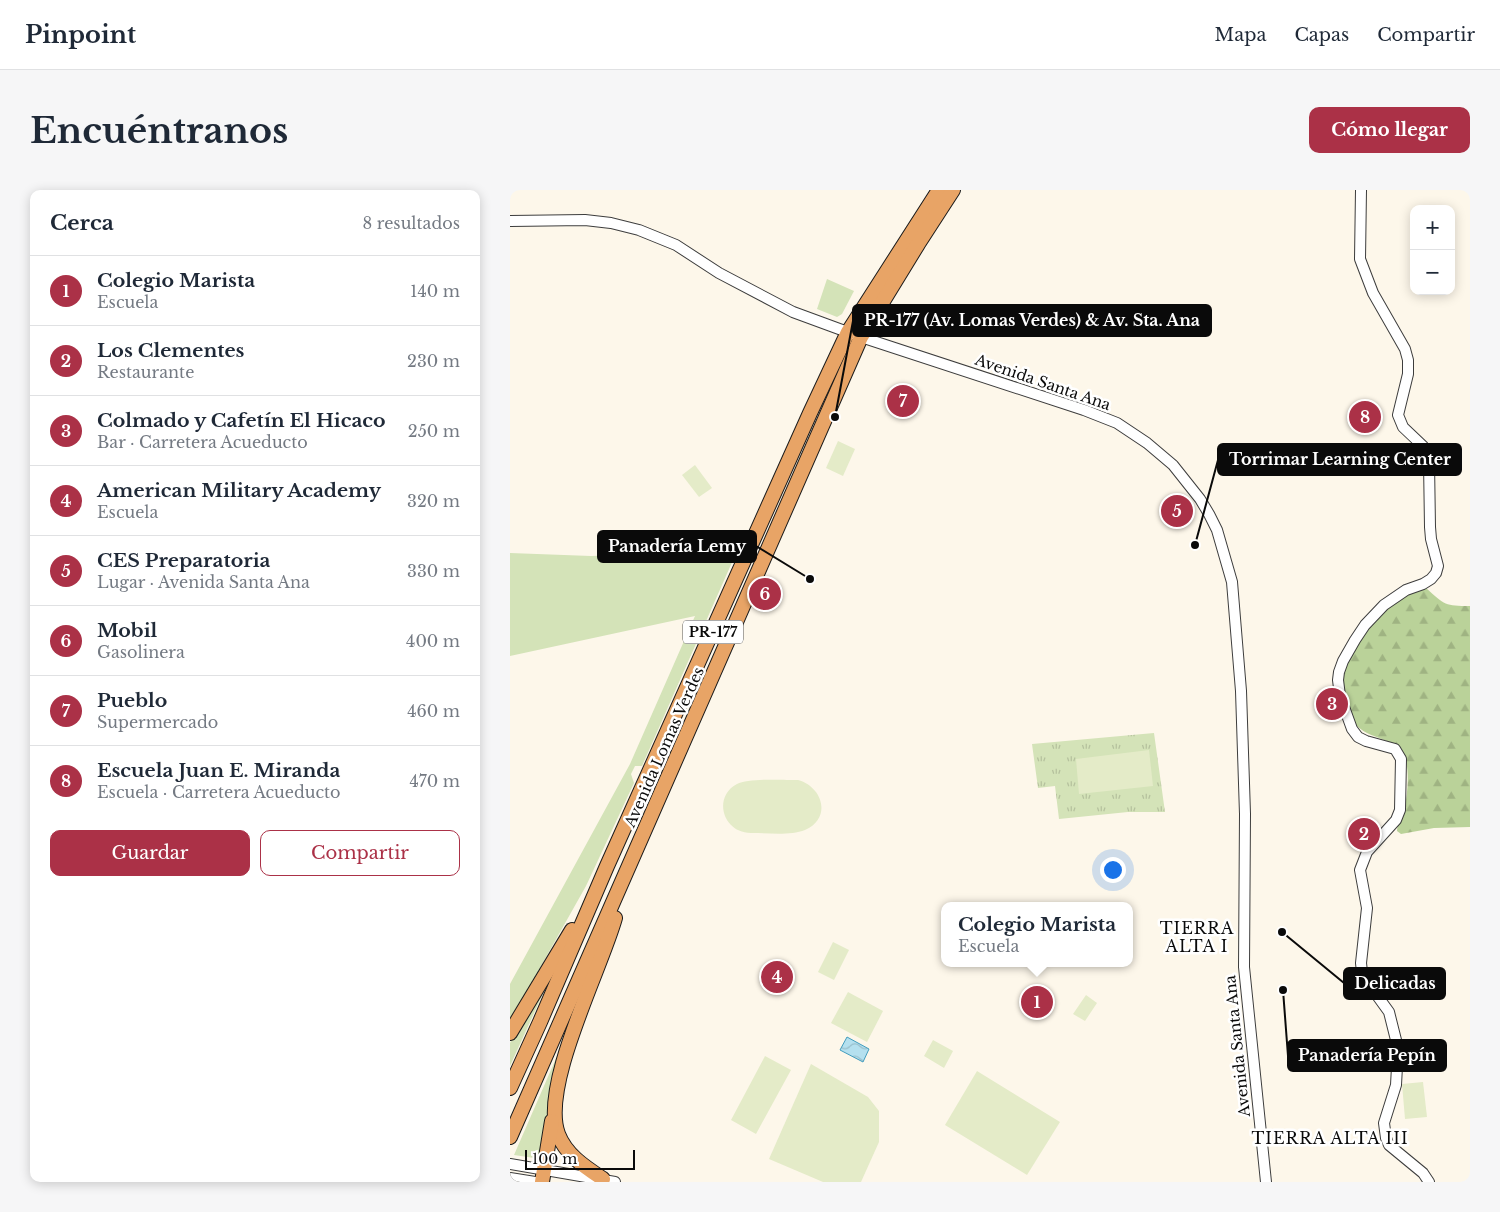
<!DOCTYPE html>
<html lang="es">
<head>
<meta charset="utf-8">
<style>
  :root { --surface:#fff; --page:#f6f6f7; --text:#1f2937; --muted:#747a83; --line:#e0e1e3; --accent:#ab3147 }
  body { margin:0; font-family:"Libre Baskerville",serif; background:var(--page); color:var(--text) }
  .controls { position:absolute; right:15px; top:15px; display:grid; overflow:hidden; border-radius:10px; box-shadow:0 2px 12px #0003 }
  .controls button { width:45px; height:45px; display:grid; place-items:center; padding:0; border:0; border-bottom:1px solid var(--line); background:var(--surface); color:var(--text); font:25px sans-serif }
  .scale { position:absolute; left:15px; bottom:12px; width:110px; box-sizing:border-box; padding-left:5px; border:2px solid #0a0a0a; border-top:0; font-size:14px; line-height:18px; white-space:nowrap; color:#0a0a0a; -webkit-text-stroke:4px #fff; paint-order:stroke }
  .you { position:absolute; left:602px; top:679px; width:18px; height:18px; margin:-12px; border:4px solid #fff; border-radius:50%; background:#1a73e8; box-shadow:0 0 0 8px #1a73e833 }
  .badge { display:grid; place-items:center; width:32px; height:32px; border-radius:50%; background:var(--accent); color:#fff; font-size:16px; font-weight:700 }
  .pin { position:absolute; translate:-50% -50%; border:2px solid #fff; box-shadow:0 1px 5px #0006 }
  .popup { position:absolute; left:431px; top:712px; width:192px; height:65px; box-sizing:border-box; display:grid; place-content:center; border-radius:10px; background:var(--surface); filter:drop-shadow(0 1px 4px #0005); font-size:16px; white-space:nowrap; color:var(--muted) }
  .popup b { font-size:19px; color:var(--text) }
  .popup::after { content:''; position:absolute; left:50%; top:100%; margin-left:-10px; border:10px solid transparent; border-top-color:var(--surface) }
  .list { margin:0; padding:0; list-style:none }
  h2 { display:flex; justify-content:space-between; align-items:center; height:65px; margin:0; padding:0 20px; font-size:21px }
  h2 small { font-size:16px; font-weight:400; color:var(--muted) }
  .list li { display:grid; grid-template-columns:32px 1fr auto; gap:15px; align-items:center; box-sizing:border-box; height:70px; padding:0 20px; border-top:1px solid var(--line) }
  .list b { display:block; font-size:19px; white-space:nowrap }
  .list p { margin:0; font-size:16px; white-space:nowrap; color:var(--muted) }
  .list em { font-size:16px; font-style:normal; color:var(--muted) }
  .actions { display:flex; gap:10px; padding:15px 20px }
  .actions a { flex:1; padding:11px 0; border:1px solid var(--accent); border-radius:10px; text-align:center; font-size:18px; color:var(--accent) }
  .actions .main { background:var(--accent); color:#fff }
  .map { position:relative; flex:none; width:960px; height:992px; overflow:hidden; border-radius:10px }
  header { display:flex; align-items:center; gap:30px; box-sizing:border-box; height:70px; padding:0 25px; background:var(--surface); border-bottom:1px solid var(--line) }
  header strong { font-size:24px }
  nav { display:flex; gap:28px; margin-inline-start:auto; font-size:18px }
  .intro { display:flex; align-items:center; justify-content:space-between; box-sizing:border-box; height:120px; padding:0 30px }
  h1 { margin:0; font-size:35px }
  .button { padding:12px 22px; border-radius:10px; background:var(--accent); color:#fff; font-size:18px; font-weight:700 }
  main { display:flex; gap:30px; padding:0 30px }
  aside { flex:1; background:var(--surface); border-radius:10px; box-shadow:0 2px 12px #0003 }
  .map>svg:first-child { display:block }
  .grass { fill:#d4e3b8 }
  .forest { fill:url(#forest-firs) }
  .park { fill:url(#park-tufts) }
  .pitch { fill:#e4ebc8 }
  .water { fill:url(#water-waves); stroke:#429dbe }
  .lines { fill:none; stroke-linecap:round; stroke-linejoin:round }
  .tertiary-casing { stroke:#3d3d3d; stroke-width:12 }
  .trunk-casing { stroke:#1b1b1b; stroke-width:16 }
  .tertiary { stroke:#fff; stroke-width:10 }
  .trunk { stroke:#e8a466; stroke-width:14 }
  .labels { text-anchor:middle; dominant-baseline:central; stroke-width:5; stroke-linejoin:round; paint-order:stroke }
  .shield { fill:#fff; stroke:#545454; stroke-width:1 }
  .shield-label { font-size:14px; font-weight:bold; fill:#0a0a0a }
  .street-label { font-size:15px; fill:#0a0a0a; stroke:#fff }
  .neighbourhood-label { font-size:16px; letter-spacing:1px; fill:#0a0a0a; stroke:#fff }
  .leader { fill:none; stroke:#0a0a0a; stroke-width:2 }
  .callout-dot { fill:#0a0a0a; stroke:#fff; stroke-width:2 }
  .callout { fill:#0a0a0a; stroke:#0a0a0a; stroke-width:2 }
  .callout-label { font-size:16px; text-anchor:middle; font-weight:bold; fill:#fff }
</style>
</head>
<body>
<header>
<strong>Pinpoint</strong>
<nav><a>Mapa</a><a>Capas</a><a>Compartir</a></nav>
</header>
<div class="intro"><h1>Encuéntranos</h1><a class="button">Cómo llegar</a></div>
<main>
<aside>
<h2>Cerca<small>8 resultados</small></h2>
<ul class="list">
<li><span class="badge">1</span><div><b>Colegio Marista</b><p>Escuela</p></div><em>140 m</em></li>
<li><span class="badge">2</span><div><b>Los Clementes</b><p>Restaurante</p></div><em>230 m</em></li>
<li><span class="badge">3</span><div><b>Colmado y Cafetín El Hicaco</b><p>Bar · Carretera Acueducto</p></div><em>250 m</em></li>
<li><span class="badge">4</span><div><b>American Military Academy</b><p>Escuela</p></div><em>320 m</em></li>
<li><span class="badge">5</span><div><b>CES Preparatoria</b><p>Lugar · Avenida Santa Ana</p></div><em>330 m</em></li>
<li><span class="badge">6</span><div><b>Mobil</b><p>Gasolinera</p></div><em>400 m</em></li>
<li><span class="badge">7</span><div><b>Pueblo</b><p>Supermercado</p></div><em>460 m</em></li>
<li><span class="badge">8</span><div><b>Escuela Juan E. Miranda</b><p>Escuela · Carretera Acueducto</p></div><em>470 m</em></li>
</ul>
<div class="actions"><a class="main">Guardar</a><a>Compartir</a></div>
</aside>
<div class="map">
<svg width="960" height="992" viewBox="0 0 960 992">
  <defs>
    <pattern id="forest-firs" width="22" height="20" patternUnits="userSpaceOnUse" patternTransform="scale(1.25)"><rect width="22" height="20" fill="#bad299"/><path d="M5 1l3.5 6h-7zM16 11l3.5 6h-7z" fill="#9fb382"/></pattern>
    <pattern id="park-tufts" width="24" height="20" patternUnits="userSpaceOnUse" patternTransform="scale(1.25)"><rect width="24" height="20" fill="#d4e3b8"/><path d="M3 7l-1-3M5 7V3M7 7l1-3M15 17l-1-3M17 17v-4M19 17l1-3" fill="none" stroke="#b5c19d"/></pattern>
    <pattern id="water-waves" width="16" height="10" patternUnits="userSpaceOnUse" patternTransform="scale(1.25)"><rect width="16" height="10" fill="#b4e0ef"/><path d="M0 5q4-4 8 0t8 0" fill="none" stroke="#99bfcc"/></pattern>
  </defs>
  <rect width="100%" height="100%" fill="#fdf7ea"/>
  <g class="grass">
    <path d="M317 89 344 101 332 124 327 127 307 119Z"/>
    <path d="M227 361 132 576H125L121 584 124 593 76 696 0 831V794L120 574 185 426 0 466V363L81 366Z"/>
    <path d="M32 799H35L0 876V853Z"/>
    <path d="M60 836 41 904 31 969 4 965Z"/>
  </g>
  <path class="forest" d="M916 398C935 415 935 416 960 416V637L924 638 891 644 887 641C887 634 892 628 894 620 898 603 900 580 894 564 889 549 858 550 844 533 841 528 840 521 838 515 835 507 832 497 832 489 834 463 867 424 888 410 897 404 907 401 916 398Z"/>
  <path class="park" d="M644 543 655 622H618L549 629 545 596 528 598 522 554Z"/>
  <g class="pitch">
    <path d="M328 251 345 259 333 286 316 278Z"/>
    <path d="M185 275 202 298 189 307 172 285Z"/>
    <path d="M639 560 643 596 569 604 566 569Z"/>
    <path d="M288 590C313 597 322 628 295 640 280 646 258 643 242 643 213 644 202 607 227 594 238 588 273 590 288 590Z"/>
    <path d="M323 752 339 760 324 790 308 782Z"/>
    <path d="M338 802 373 821 357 852 321 833Z"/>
    <path d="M576 805 587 813 575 831 563 824Z"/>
    <path d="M423 850 443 861 434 878 414 866Z"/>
    <path d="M255 866 281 880 246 944 221 930Z"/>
    <path d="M301 874 358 907 369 921V952L351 992H313L259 969Z"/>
    <path d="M467 881 550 932 517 985 435 935Z"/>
    <path d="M913 892 917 927 895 929 892 894Z"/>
  </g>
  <path class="water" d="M337 847 359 859 353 872 330 860Z"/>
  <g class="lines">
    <g class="tertiary-casing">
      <g id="tertiary">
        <path d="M851 0 850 69 863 103 895 159 898 170V184L888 225 893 237 913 256 919 272 920 337 921 349 928 376 926 383 921 389 913 394 896 400 874 415 855 435 845 450 833 471 829 482 828 490 830 506 842 539 848 547 856 551 885 559 891 569 890 620 886 630 857 662 850 680 857 718 851 773 852 782 858 793 879 822 888 858 886 895 874 933 876 948 879 955 913 983 919 992"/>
        <path d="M0 31 75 30 101 33 129 40 166 55 209 83 283 122 351 147 574 220 607 233 637 253 663 275 690 309 699 324 707 340 722 392 731 501 735 624 734 777 756 992"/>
        <path d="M0 974 105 992"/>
        <path d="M0 988 25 992"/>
      </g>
    </g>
    <g class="trunk-casing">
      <g id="trunk">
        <path d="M0 843 62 740"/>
        <path d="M0 898 30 832 97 676 300 223 338 142 429 0"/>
        <path d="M0 947 351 147 408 54 443 0"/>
        <path d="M93 989C75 977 56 965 48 944 30 896 91 779 105 728"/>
        <path d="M32 992 42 931"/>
      </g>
    </g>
    <use href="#tertiary" class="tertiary"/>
    <use href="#trunk" class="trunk"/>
  </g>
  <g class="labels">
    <rect class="shield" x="173" y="430.5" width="60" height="23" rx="4"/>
    <g class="shield-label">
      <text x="203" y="442">PR-177</text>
    </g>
    <g class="street-label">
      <text transform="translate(533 192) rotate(19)">Avenida Santa Ana</text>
      <text transform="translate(154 557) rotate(-66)">Avenida Lomas Verdes</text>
      <text transform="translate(727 856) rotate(-96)">Avenida Santa Ana</text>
    </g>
    <g class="neighbourhood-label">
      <text x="687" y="738">TIERRA<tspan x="687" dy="18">ALTA I</tspan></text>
      <text x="820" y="948">TIERRA ALTA III</text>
    </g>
  </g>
  <path class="leader" d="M325 227L343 131M685 355L708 270M300 389L246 356M772 742L834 793M773 800L778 866"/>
  <g class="callout-dot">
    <circle cx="325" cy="227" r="5"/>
    <circle cx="685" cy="355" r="5"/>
    <circle cx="300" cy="389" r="5"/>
    <circle cx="772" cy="742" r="5"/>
    <circle cx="773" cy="800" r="5"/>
  </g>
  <g class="callout">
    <rect x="343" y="115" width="358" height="31" rx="5"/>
    <rect x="708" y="254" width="243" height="31" rx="5"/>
    <rect x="88" y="341" width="158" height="31" rx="5"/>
    <rect x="834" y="778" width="101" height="31" rx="5"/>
    <rect x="778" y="850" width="158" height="31" rx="5"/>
  </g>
  <g class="callout-label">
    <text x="522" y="136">PR-177 (Av. Lomas Verdes) &amp; Av. Sta. Ana</text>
    <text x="830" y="275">Torrimar Learning Center</text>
    <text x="167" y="362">Panadería Lemy</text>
    <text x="885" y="799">Delicadas</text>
    <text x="857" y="871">Panadería Pepín</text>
  </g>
</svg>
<div class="controls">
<button>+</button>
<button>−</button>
</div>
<div class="scale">100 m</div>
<div class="you"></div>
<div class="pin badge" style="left:527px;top:812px">1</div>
<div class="popup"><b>Colegio Marista</b>Escuela</div>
<div class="pin badge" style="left:854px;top:644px">2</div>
<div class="pin badge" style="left:822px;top:514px">3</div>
<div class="pin badge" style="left:267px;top:787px">4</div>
<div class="pin badge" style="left:667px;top:321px">5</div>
<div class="pin badge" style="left:255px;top:404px">6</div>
<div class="pin badge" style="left:393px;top:211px">7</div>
<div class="pin badge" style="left:855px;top:227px">8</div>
</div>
</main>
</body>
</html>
